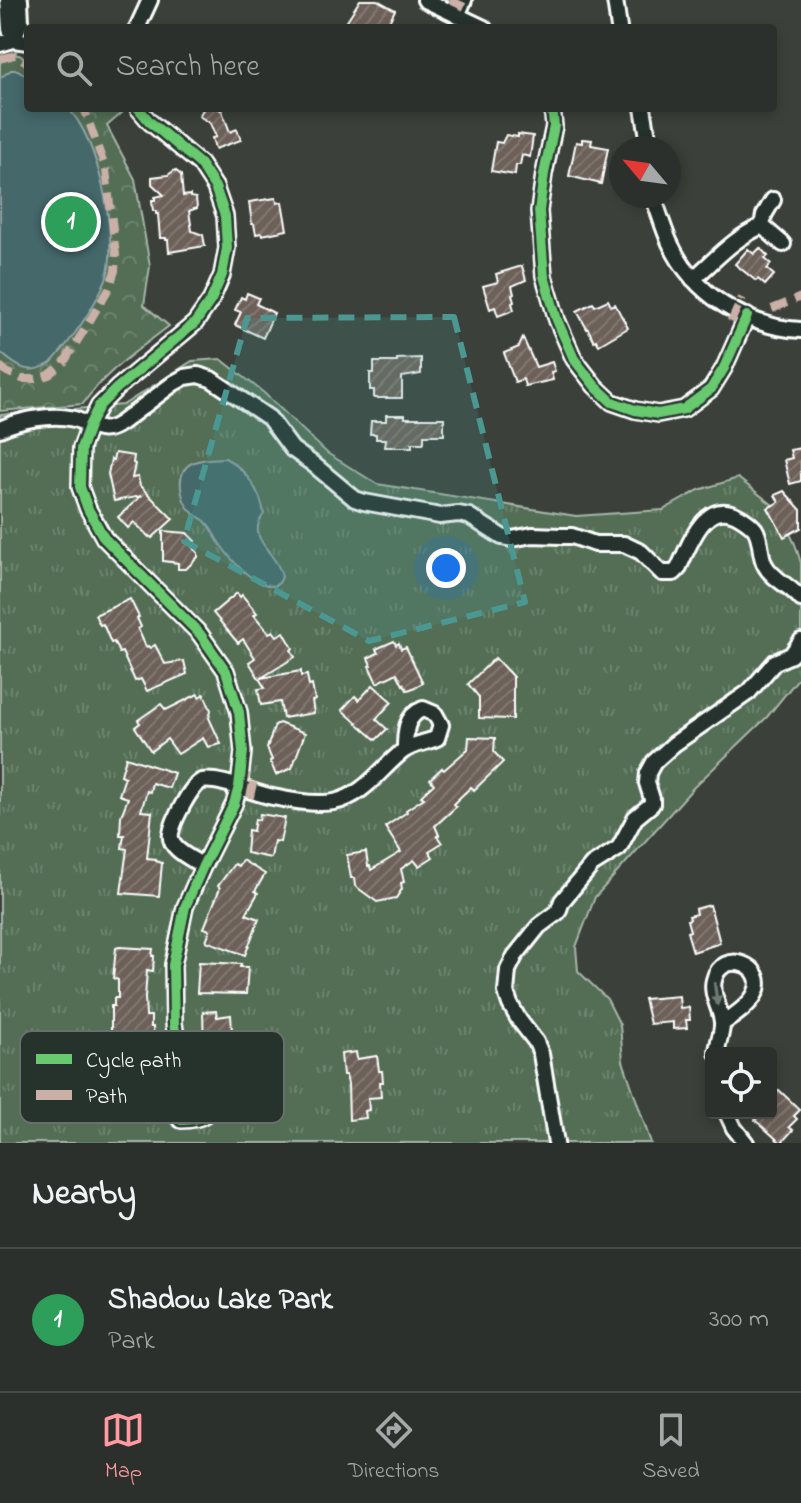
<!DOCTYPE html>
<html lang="en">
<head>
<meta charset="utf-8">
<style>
  :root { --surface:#2c302c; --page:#343834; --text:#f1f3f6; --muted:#a6a9a9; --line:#484b48; --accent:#ff9aa2 }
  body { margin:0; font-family:"Indie Flower",sans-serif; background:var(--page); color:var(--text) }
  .controls { position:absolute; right:24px; bottom:24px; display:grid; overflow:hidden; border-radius:8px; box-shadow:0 4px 12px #0003 }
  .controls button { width:72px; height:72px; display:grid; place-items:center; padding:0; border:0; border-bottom:2px solid var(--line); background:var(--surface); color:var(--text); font:40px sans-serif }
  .compass { position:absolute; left:609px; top:136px; width:72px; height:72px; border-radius:50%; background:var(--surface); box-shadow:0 4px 12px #0003; rotate:299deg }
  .you { position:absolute; left:446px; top:568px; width:28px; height:28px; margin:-20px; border:6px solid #fff; border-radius:50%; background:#1a73e8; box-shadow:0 0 0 12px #1a73e833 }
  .badge { display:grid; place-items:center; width:52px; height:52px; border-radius:50%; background:var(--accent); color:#fff; font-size:26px; font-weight:700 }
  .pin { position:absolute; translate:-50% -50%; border:4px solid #fff; box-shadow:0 2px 8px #0006 }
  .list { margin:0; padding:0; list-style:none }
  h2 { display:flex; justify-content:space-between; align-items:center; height:104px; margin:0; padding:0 32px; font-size:34px }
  h2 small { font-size:26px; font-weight:400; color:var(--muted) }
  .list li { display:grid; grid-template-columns:52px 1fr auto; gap:24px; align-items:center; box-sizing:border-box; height:144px; padding:0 32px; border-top:2px solid var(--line) }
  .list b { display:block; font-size:30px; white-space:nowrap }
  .list p { margin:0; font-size:26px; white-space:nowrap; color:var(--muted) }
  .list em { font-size:26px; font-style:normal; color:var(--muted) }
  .icon { flex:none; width:44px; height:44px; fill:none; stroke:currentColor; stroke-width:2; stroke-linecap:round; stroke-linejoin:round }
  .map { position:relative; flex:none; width:801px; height:1143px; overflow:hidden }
  .search { position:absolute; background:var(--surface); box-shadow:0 4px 12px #0003; left:24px; right:24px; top:24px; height:88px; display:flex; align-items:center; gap:20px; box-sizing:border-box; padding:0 28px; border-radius:8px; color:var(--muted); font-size:30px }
  .sheet { height:248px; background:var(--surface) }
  nav { display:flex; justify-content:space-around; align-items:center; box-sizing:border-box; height:112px; border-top:2px solid var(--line); background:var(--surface); font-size:22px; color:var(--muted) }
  nav a { display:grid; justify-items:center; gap:4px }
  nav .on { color:var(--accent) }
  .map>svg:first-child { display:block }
  .grass { fill:url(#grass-tufts); stroke:#a8b6aa; stroke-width:2 }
  .park { fill:url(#park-crowns); stroke:#a8b6aa; stroke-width:2 }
  .water { fill:#44686a; stroke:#8fa4a6; stroke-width:2 }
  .building { fill:url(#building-hatch); stroke:#fff; stroke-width:2 }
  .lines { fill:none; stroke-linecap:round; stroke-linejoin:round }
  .minor-casing { stroke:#fff; stroke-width:20 }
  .minor { stroke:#26332d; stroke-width:14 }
  .quiet { stroke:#cab0a6; stroke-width:8; stroke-dasharray:16 8; stroke-linecap:butt }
  .cycleway-casing { stroke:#26332d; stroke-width:15 }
  .cycleway { stroke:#67ca6e; stroke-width:10 }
  .oneway { fill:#727a76 }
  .marked { fill:#4b9892; fill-opacity:0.2; stroke:#4b9892; stroke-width:6; stroke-dasharray:16 10; stroke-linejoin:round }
  .key { fill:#26332d; stroke:#67706c; stroke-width:2 }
  .key-label { font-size:22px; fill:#fff }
</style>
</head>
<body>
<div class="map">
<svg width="801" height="1143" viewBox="0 0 801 1143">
  <defs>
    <pattern id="grass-tufts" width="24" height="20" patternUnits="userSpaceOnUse" patternTransform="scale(2)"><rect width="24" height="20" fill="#526e55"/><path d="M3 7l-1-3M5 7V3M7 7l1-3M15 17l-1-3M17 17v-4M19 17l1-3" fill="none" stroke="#6c846e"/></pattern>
    <pattern id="park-crowns" width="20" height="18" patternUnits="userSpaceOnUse" patternTransform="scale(2)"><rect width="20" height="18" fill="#526e55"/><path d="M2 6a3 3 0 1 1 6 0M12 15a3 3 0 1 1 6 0" fill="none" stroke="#6c846e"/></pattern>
    <pattern id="building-hatch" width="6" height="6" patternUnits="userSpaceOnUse" patternTransform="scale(2)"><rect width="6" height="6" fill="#6c6059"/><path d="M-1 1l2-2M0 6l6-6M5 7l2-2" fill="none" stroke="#827872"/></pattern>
  </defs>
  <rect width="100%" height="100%" fill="#3b403a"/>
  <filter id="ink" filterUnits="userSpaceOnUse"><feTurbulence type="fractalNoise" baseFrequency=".0125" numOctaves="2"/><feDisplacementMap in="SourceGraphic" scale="16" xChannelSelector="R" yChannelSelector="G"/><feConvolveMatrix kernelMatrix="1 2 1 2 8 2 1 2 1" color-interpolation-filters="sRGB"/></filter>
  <g filter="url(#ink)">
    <path class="grass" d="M221 359 264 393 327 453 377 484 576 516 663 510 699 490 738 478 778 509 795 544 801 563V675L767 717 694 787 595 897 576 947 578 971 607 999 620 1025 623 1061 651 1143H0V415L123 405 192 361Z"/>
    <path class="park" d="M9 54 19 55 28 60V108H122L124 111 107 126 135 179 150 266 144 305 169 326C138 350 105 372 83 404L0 411V57Z"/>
    <g class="water">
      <path d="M11 70H18L28 77V108H67C98 134 120 242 106 279 95 307 71 341 51 363 29 376 18 368 0 352V78Z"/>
      <path d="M225 458C245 468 261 492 264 514 244 539 278 552 282 577L279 583 273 586C251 584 232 561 220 544 215 537 211 528 206 522 202 518 195 516 191 511 185 505 182 497 181 488 178 458 203 459 225 458Z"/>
    </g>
    <g class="building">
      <path d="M360 0H377L395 10 386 28H358L346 22Z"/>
      <path d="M204 108H217L222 111 230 132 237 129 241 140 215 149 212 138 216 137 210 123 199 116Z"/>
      <path d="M518 134 533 136 530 157 522 155 520 165H516L515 175 491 171 496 142 502 143 506 135 518 137Z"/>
      <path d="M582 139 592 140 591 145 608 148 601 184 569 176 576 142 582 143Z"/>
      <path d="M175 170 181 175 183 196 190 195V197L196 198 197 208 189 211 192 231 203 235 205 246 169 252 168 240H166V238H160L158 214H156V211H153L152 200H155V197L164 195 152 184V177L168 175Z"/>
      <path d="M276 198 277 203 282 202 287 230 262 235V233L256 234 254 224H252L249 202Z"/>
      <path d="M760 248 768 256 765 259 771 264 767 269 774 275 765 285 758 279 756 281 735 264 748 249 754 254Z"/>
      <path d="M522 266 526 280 512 286 514 294 512 295 514 302 512 303 514 310 498 316 495 307 490 309 483 286 498 282 496 274Z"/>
      <path d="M247 293 259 298 256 304 274 313 263 338 235 325 241 312 235 310 241 297 245 299Z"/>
      <path d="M608 300 611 306 615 304 628 328 599 345 596 340 594 341 588 329H587L577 311 593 303 595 306Z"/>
      <path d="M523 338 536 367 552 362 555 371 551 372 553 380 525 386 523 379 515 382 504 353 519 347Z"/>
      <path d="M421 358V374L402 377V398H374V390H370V373H374V362H397V359Z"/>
      <path d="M386 415H405V418H444V435H424V443H412V447H385L386 439H376V434H370L371 421H386Z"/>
      <path d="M801 448V481L790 484 784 460 792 458 790 450Z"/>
      <path d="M115 453 134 456 133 463 135 464 132 478 138 477 140 486 173 519 152 538 150 536 149 537 134 522 128 528 118 517 141 496 114 501 108 474 111 459 113 460Z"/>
      <path d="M784 491 801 510V528L784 537 768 508 779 502 775 495Z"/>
      <path d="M163 531 187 533 195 541 191 545 198 553V557L186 569H178V563L163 561Z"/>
      <path d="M237 593 240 597 242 595 257 613 254 615 269 633 273 631 277 636 284 632 293 648 291 650 295 657 261 678 301 671V676L307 675 309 686 312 685 315 700 312 701 314 713 283 718 280 702 261 705 258 689 265 688 249 662 255 658 243 639 238 643 213 613Z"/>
      <path d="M130 599 139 617 137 618 141 627 138 629 146 647 148 646 150 648 155 645 165 664 184 661 187 674 147 691 141 679 135 681 122 652 119 653 114 642 111 643 103 624 100 625 95 615Z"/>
      <path d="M394 641 396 645 399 643 401 649 406 647 423 683 411 689 407 690 404 684 403 685 397 673 377 683 369 666 371 665 368 658 378 653 376 649Z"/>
      <path d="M495 658 513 677V719L479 718V697L468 684Z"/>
      <path d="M373 685 392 702 376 719 387 729 376 740 342 710 355 696 359 700Z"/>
      <path d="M198 694 199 697 204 694 211 710 209 718 221 744 208 747 203 738 178 754 167 739 151 751 135 727 140 723 138 720 161 704 166 710Z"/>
      <path d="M279 723 305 733 292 768 276 775 270 761 272 760 267 748 275 725Z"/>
      <path d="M469 737 495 738 494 752 503 762 474 790 471 787 453 804 456 807 435 826 439 835 437 836 442 843 429 851 433 857 419 866 414 860 401 869 404 882 401 883 402 889 396 898 377 902 355 886 354 878H351L347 855 366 852 368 866H370L371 870 401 852 385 827 407 812 406 810 424 798 421 796 434 784 430 779 442 768 444 770 468 749Z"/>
      <path d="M126 757 174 773 169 788 152 783 150 792 147 791 141 811 152 812 147 858 156 859V861L162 863 159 896 121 893 127 849 122 848 124 835H120L121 816 128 798 119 795 125 777 121 775Z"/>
      <path d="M260 814 285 818 280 842 274 841 271 858 246 853 248 830 253 831 255 819 259 820Z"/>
      <path d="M242 860 265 874 255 891 258 893 246 914 259 919 245 955 206 941 210 930 204 928 220 888 218 886 234 864 238 866Z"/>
      <path d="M710 905 720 943 693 952 687 932 690 931 687 920 690 919 689 916 696 914 695 909Z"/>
      <path d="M119 947 153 949 152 956H154L153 971 147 970 145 998 146 1016H151V1027H153L155 1058H152L153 1067 111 1070V1006H114V998H118V980L113 978 116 948Z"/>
      <path d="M199 962 241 964 240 967H248L246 994 197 993Z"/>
      <path d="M679 996 680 1008 689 1007 690 1020H686L687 1028 673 1029V1022L650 1024 644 999Z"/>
      <path d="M216 1011 217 1017 231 1015 232 1031 222 1032 225 1057 251 1056 254 1078 250 1079V1083L246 1084V1090L234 1092 233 1087 228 1088 227 1080H225L224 1074 219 1075 215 1045 207 1050 204 1045 203 1012Z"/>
      <path d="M356 1052 357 1059 377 1056 379 1071H382L383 1082H380L381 1097 368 1098 369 1110 365 1111 366 1118 349 1120 348 1084 346 1075H343L341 1054Z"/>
      <path d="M779 1090 800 1110 794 1116 797 1119 789 1127 793 1130 781 1143 755 1120 757 1118 752 1113H771V1098Z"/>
    </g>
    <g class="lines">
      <g class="minor-casing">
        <g id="minor">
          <path d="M8 0 10 29 13 40"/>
          <path d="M425 0 484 28"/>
          <path d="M615 0 619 28"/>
          <path d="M457 16 464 0"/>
          <path d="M137 28 150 0"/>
          <path d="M13 40 21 22 20 0"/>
          <path d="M0 44 13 40 28 42"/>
          <path d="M138 108 150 122 200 164 215 187 225 216 227 248 222 275 211 300 195 323 117 388 99 406 89 426 81 448 80 487 88 509 104 538 200 634 226 671 239 712 243 752 239 787 234 804 203 866 185 907 173 965 174 1023 181 1075 174 1089 170 1105 174 1113 181 1120C226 1120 210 1089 181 1075"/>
          <path d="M552 108 554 126 544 174 539 211 544 276 557 320 574 359 595 386 612 402 635 410 658 414 684 409 711 389 724 368 747 316"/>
          <path d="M643 108 650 148"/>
          <path d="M654 196 655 202C660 216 664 230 670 243 693 294 746 327 801 330"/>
          <path d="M762 226 783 244"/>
          <path d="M693 279C716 259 734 238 762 226L764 215 773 200"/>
          <path d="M0 429C19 420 53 413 74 419 94 425 100 437 121 423L174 383 185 377 198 375 211 379 269 418 292 449 313 464 355 499 364 502 440 516 458 514 469 516 502 537 512 539 532 535 562 536H572L595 544H624L641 552 662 573H674L678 569C690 544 705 496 740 517 745 520 751 524 755 529 762 540 759 554 765 565 772 579 792 587 801 599"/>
          <path d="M203 866C191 858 168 849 171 833 173 821 191 785 202 781 218 777 256 794 273 797 292 801 316 805 334 802 364 796 381 768 403 751 412 744 426 743 437 738L441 725 435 714 423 709C405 716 405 733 405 750"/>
          <path d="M717 1053C717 1043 723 1032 722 1022 721 1009 710 994 714 980 721 948 770 965 755 994 749 1006 734 1016 723 1023"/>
          <path d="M727 1113 734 1128 746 1143"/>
          <path d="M556 1143 541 1054 536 1042 519 1020 510 1004 506 992 508 970 515 956 539 926 558 912 562 901 592 865 619 848 635 818 652 804V799L647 783 648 773 654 762 674 744 749 692 775 662 791 655 801 641"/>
        </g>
      </g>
      <use href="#minor" class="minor"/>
      <g class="quiet">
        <path d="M450 0 471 10"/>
        <path d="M0 59 15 55 28 63"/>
        <path d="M772 309 801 297"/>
        <path d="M731 322 742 298"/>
        <path d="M0 366 7 372 22 379H36L49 375 63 364 88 324 108 290 115 271 116 255 106 170 84 108"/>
        <path d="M234 773 254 779 249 801"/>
      </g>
      <g class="cycleway-casing">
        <g id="cycleway">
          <path d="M138 108 150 122 200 164 215 187 225 216 227 248 222 275 211 300 195 323 117 388 99 406 89 426 81 448 80 487 88 509 104 538 200 634 226 671 239 712 243 752 239 787 234 804 203 866 185 907 173 965 174 1023 181 1075 174 1089 170 1105 174 1113 181 1120C226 1120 210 1089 181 1075"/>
          <path d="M552 108 554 126 544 174 539 211 544 276 557 320 574 359 595 386 612 402 635 410 658 414 684 409 711 389 724 368 747 316"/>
        </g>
      </g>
      <use href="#cycleway" class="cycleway"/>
    </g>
    <defs><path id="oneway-solid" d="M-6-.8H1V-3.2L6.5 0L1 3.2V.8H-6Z" transform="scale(2)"/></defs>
    <use class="oneway" href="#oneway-solid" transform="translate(716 994) rotate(82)"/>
  </g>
  <path class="marked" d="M454 317 525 602 369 641 184 541 247 318Z"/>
  <rect x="20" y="1031" width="264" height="92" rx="12" class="key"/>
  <rect x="36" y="1054" width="36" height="10" fill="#67ca6e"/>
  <rect x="36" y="1090" width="36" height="10" fill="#cab0a6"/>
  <g class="key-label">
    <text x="86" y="1067">Cycle path</text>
    <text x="86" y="1103">Path</text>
  </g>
</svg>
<div class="controls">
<button><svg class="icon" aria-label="locate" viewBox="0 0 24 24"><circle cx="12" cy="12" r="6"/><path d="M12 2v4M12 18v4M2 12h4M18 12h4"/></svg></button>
</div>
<svg class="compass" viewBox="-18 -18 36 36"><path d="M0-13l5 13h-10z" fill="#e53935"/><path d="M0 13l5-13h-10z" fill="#a6a9a9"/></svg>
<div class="you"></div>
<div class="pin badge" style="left:71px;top:222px;background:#2e9e5b">1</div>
<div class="search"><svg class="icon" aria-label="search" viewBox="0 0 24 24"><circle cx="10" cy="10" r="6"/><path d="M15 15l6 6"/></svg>Search here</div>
</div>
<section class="sheet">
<h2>Nearby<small></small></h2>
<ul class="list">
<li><span class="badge" style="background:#2e9e5b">1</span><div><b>Shadow Lake Park</b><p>Park</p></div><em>300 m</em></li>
</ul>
</section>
<nav>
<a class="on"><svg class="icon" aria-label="map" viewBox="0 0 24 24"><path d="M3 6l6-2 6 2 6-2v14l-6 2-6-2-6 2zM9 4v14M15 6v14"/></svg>Map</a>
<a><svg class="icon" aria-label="directions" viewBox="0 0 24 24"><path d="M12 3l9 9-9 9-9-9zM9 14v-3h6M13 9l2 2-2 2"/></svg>Directions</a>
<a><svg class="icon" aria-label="saved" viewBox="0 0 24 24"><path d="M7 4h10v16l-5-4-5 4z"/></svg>Saved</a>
</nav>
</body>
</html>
